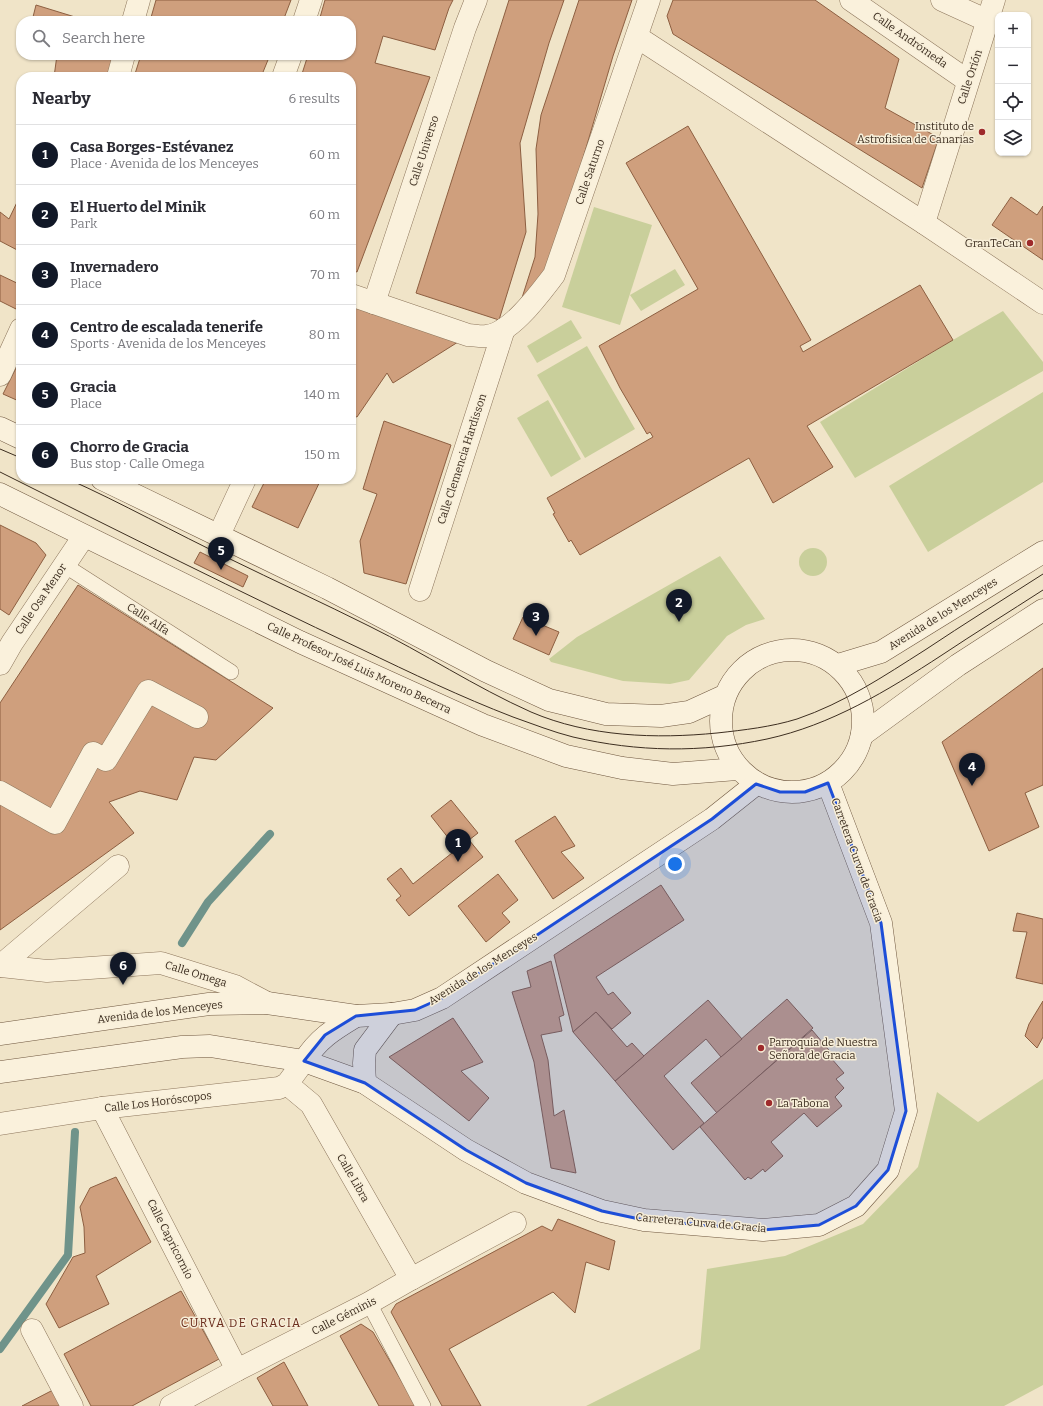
<!DOCTYPE html>
<html lang="en">
<head>
<meta charset="utf-8">
<style>
  :root { --surface:#fff; --page:#f2f2f3; --text:#2b2b33; --muted:#7c7c81; --line:#e1e1e2; --accent:#111827 }
  body { margin:0; font-family:Bitter,serif; background:var(--page); color:var(--text) }
  .controls { position:absolute; right:12px; top:12px; display:grid; overflow:hidden; border-radius:8px; box-shadow:0 1px 3px #0004 }
  .controls button { width:36px; height:36px; display:grid; place-items:center; padding:0; border:0; border-bottom:1px solid var(--line); background:var(--surface); color:var(--text); font:20px sans-serif }
  .you { position:absolute; left:675px; top:864px; width:14px; height:14px; margin:-10px; border:3px solid #fff; border-radius:50%; background:#1a73e8; box-shadow:0 0 0 6px #1a73e833 }
  .badge { display:grid; place-items:center; width:26px; height:26px; border-radius:50%; background:var(--accent); color:#fff; font-size:13px; font-weight:700 }
  .pin { position:absolute; translate:-50% -33px; filter:drop-shadow(0 1px 2px #0008) }
  .pin::after { content:''; position:absolute; top:21px; width:14px; height:12px; background:inherit; clip-path:polygon(0 0,100% 0,50% 100%) }
  .list { margin:0; padding:0; list-style:none }
  h2 { display:flex; justify-content:space-between; align-items:center; height:52px; margin:0; padding:0 16px; font-size:17px }
  h2 small { font-size:13px; font-weight:400; color:var(--muted) }
  .list li { display:grid; grid-template-columns:26px 1fr auto; gap:12px; align-items:center; box-sizing:border-box; height:60px; padding:0 16px; border-top:1px solid var(--line) }
  .list b { display:block; font-size:15px; white-space:nowrap }
  .list p { margin:0; font-size:13px; white-space:nowrap; color:var(--muted) }
  .list em { font-size:13px; font-style:normal; color:var(--muted) }
  .icon { flex:none; width:22px; height:22px; fill:none; stroke:currentColor; stroke-width:2; stroke-linecap:round; stroke-linejoin:round }
  .map { position:relative; flex:none; width:1043px; height:1406px; overflow:hidden }
  .search { position:absolute; background:var(--surface); box-shadow:0 1px 3px #0004; left:16px; top:16px; width:340px; height:44px; display:flex; align-items:center; gap:10px; box-sizing:border-box; padding:0 14px; border-radius:16px; color:var(--muted); font-size:15px }
  .panel { position:absolute; background:var(--surface); box-shadow:0 1px 3px #0004; left:16px; top:72px; width:340px; height:412px; border-radius:16px }
  .map>svg:first-child { display:block }
  .green { fill:#c9cf9b }
  .lines { fill:none; stroke-linecap:round; stroke-linejoin:round }
  .stream { stroke:#6f938a; stroke-width:8 }
  .building { fill:#cf9f7d; stroke:#8d5f41 }
  .lane-casing { stroke:#8d765c; stroke-width:16 }
  .street-casing { stroke:#8d765c; stroke-width:23 }
  .secondary-casing { stroke:#6f573f; stroke-width:23 }
  .lane { stroke:#faf1dc; stroke-width:15 }
  .street { stroke:#faf1dc; stroke-width:22 }
  .secondary { stroke:#faf1dc; stroke-width:22 }
  .tram { stroke:#3d2e20; stroke-width:1 }
  .marked { fill:#1d4ed8; fill-opacity:0.2; stroke:#1d4ed8; stroke-width:3; stroke-linejoin:round }
  .poi-dot { fill:#9e2a2b; stroke:#f7eed8; stroke-width:1.5 }
  .labels { text-anchor:middle; dominant-baseline:central; stroke-width:3; stroke-linejoin:round; paint-order:stroke }
  .street-label { font-size:11px; fill:#3d2e20; stroke:#f7eed8 }
  .poi-label { font-size:11px; fill:#3d2e20; stroke:#f7eed8; text-anchor:end }
  .neighbourhood-label { font-size:12px; letter-spacing:1px; fill:#6b2e1e; stroke:#f7eed8 }
</style>
</head>
<body>
<div class="map">
<svg width="1043" height="1406" viewBox="0 0 1043 1406">
  <rect width="100%" height="100%" fill="#f0e4c8"/>
  <g class="green">
    <path d="M594 207 652 225 620 325 562 307Z"/>
    <path d="M675 269 685 285 641 311 630 295Z"/>
    <path d="M1003 311 1043 362V371L855 478 820 422 953 340Z"/>
    <path d="M571 320 582 338 537 363 527 346Z"/>
    <path d="M587 346 635 429 585 458 537 375Z"/>
    <path d="M1043 392V482L928 552 889 486Z"/>
    <path d="M548 400 581 459 551 477 517 418Z"/>
    <circle cx="813" cy="562" r="14"/>
    <path d="M720 556 765 619 746 625 727 636 689 680 670 684 623 681 551 662 549 659 577 637Z"/>
    <path d="M1043 1079V1385L1004 1406H586L700 1349 707 1269 785 1256 863 1224 918 1167 937 1092 978 1122Z"/>
  </g>
  <g class="lines">
    <g class="stream">
      <path d="M182 943 208 902 270 834"/>
      <path d="M0 1349 68 1255 75 1132"/>
    </g>
  </g>
  <g class="building">
    <path d="M156 0H291L283 21H150Z"/>
    <path d="M325 0H453L449 8 435 50 383 36 375 63 430 77 357 272 351 270V77H301L308 55H351V21H319Z"/>
    <path d="M509 0H564L549 43 520 143 526 232 499 320 416 293Z"/>
    <path d="M579 0H632L613 56 547 281 521 301 535 257 538 214 536 149 541 115Z"/>
    <path d="M673 0H815L899 59 885 108 939 138 922 188 673 34 667 16Z"/>
    <path d="M36 5 88 21H32Z"/>
    <path d="M57 55H118L109 77H54Z"/>
    <path d="M141 55H270L261 77H134Z"/>
    <path d="M688 126 811 340 800 346 803 352 920 285 953 340 807 426 833 467 773 503 749 458 580 555 571 540 569 542 553 514 555 513 547 498 653 437 650 432 647 434 620 388 599 346 698 289 626 163Z"/>
    <path d="M20 196H21V252L0 241V212L9 219Z"/>
    <path d="M1011 197 1037 215 1043 206V260L992 225Z"/>
    <path d="M0 275 21 285V298L16 309 0 301Z"/>
    <path d="M353 307 458 342 393 383 387 373 357 417 351 415V311Z"/>
    <path d="M21 358V402L3 394Z"/>
    <path d="M384 421 451 445 406 584 364 573 360 541 377 494 363 489Z"/>
    <path d="M266 479H321L298 528 252 507Z"/>
    <path d="M0 525 36 543 46 555 9 615 0 609Z"/>
    <path d="M200 552 248 576 243 587 194 563Z"/>
    <path d="M78 585 273 708 216 760 194 757 177 800 140 791 109 802 134 833 0 930V703Z"/>
    <path d="M523 617 559 632 549 655 513 639Z"/>
    <path d="M1043 668V785L1025 793 1039 827 989 851 942 742Z"/>
    <path d="M451 800 478 833 469 840 483 857 409 916 396 900 401 896 387 879 401 868 413 884 457 849 431 816Z"/>
    <path d="M555 816 575 846 561 852 584 878 553 899 515 841Z"/>
    <path d="M498 874 518 900 502 913 510 922 486 942 458 906Z"/>
    <path d="M661 885 684 920 596 977 608 995 613 992 631 1013 612 1029 596 1012 573 1032 554 955Z"/>
    <path d="M1017 913 1043 919V984L1016 978 1027 932 1013 931Z"/>
    <path d="M551 961 564 1015 559 1017 562 1031 541 1035 548 1060 554 1116 564 1110 576 1173 551 1168 534 1062 512 992 531 987 527 971Z"/>
    <path d="M787 999 813 1028 717 1113 691 1083Z"/>
    <path d="M708 1000 742 1039 721 1057 706 1039 664 1076 704 1123 673 1150 615 1081Z"/>
    <path d="M1043 1001V1037L1037 1048 1025 1036 1029 1024Z"/>
    <path d="M596 1012 627 1047 632 1043 644 1056 615 1081 573 1032Z"/>
    <path d="M453 1018 483 1062 461 1071 489 1098 469 1121 389 1057Z"/>
    <path d="M812 1030 834 1056 831 1058 844 1073 836 1079 844 1088 835 1097 842 1106 817 1127 804 1113 771 1142 783 1156 765 1172 763 1169 751 1179 748 1177 745 1180 700 1127Z"/>
    <path d="M116 1177 151 1242 96 1276 109 1304 59 1328 46 1304 73 1257 85 1253 84 1227 80 1207 90 1188Z"/>
    <path d="M558 1219 615 1241 609 1270 586 1262 575 1313 553 1292 449 1349 481 1406H442L391 1312 396 1304 542 1226 552 1231Z"/>
    <path d="M181 1291 219 1359 132 1406H91L64 1354Z"/>
    <path d="M361 1324 373 1332 416 1406H379L340 1336Z"/>
    <path d="M284 1362 308 1406H273L257 1378Z"/>
    <path d="M53 1390 61 1406H22Z"/>
  </g>
  <g class="lines">
    <g class="lane-casing">
      <g id="lane">
        <path d="M64 565 231 672"/>
        <path d="M369 1303 423 1406"/>
      </g>
    </g>
    <g class="street-casing">
      <g id="street">
        <path d="M851 0 968 81"/>
        <path d="M942 0 988 21"/>
        <path d="M133 21 139 0"/>
        <path d="M304 21 311 0"/>
        <path d="M637 37 924 223 1043 303"/>
        <path d="M118 77 124 55"/>
        <path d="M283 77 291 55"/>
        <path d="M924 223 994 0"/>
        <path d="M351 295 468 335C474 335 480 337 486 336 511 334 540 293 554 275L649 0"/>
        <path d="M374 303 465 28 476 0"/>
        <path d="M0 375 21 329"/>
        <path d="M219 535 245 479"/>
        <path d="M420 590 504 329"/>
        <path d="M0 664 12 643 84 536"/>
        <path d="M0 792 55 823 93 753 106 760 148 691 197 717"/>
        <path d="M0 966 47 971 161 963 235 986 267 1003"/>
        <path d="M0 966 118 866"/>
        <path d="M287 1084 311 1104 411 1279"/>
        <path d="M102 1108 237 1370"/>
        <path d="M0 1124 102 1108 279 1088 287 1084 304 1061"/>
        <path d="M32 1330 72 1406"/>
        <path d="M171 1406 237 1370 369 1303 411 1279 515 1223"/>
      </g>
    </g>
    <g class="secondary-casing">
      <g id="secondary">
        <path d="M0 428 21 438"/>
        <path d="M102 479 327 588 486 671 549 700 606 714 661 716 689 712 724 696"/>
        <path d="M0 494 300 642 483 725 566 756 622 768 673 774 737 769"/>
        <circle cx="792" cy="721" r="71"/>
        <path d="M838 665 881 652 1043 552"/>
        <path d="M862 735 958 665 1043 610"/>
        <path d="M0 1034 209 1004 267 1003 356 1016 392 1014 415 1010 442 998 712 819 756 784"/>
        <path d="M304 1061C319 1038 333 1030 356 1016"/>
        <path d="M0 1072 182 1047 210 1046 304 1061 365 1083 466 1150 526 1183 602 1211 644 1220 763 1230 819 1225 856 1206 888 1170 906 1111 881 923 828 783"/>
        <path d="M365 1083 364 1063 365 1050 392 1014"/>
      </g>
    </g>
    <use href="#lane" class="lane"/>
    <use href="#street" class="street"/>
    <use href="#secondary" class="secondary"/>
    <g class="tram">
      <path d="M0 449 21 458"/>
      <path d="M0 472C120 532 240 592 361 649 411 673 461 697 513 717 533 724 553 732 573 737 638 752 701 753 767 739 831 725 887 691 942 655 975 633 1009 612 1043 590"/>
      <path d="M68 479C122 503 175 533 228 558 275 581 323 603 369 626 424 653 475 687 531 712 589 737 656 739 717 733 744 730 771 727 797 719 844 703 884 676 925 650 964 624 1004 599 1043 574"/>
    </g>
  </g>
  <path class="marked" d="M828 783 881 923 906 1111 888 1170 856 1206 819 1225 763 1230 644 1220 602 1211 526 1183 466 1150 365 1083 304 1061 325 1035 356 1016 415 1010 442 998 712 819 756 784 780 792H805Z"/>
  <g class="poi-dot">
    <circle cx="982" cy="132" r="4"/>
    <circle cx="1030" cy="243" r="4"/>
    <circle cx="761" cy="1048" r="4"/>
    <circle cx="769" cy="1103" r="4"/>
  </g>
  <g class="labels">
    <g class="street-label">
      <text transform="translate(910 40) rotate(35)">Calle Andrómeda</text>
      <text transform="translate(970 77) rotate(-72)">Calle Orión</text>
      <text transform="translate(424 151) rotate(-72)">Calle Universo</text>
      <text transform="translate(590 172) rotate(-71)">Calle Saturno</text>
      <text transform="translate(462 459) rotate(-72)">Calle Clemencia Hardisson</text>
      <text transform="translate(41 599) rotate(-56)">Calle Osa Menor</text>
      <text transform="translate(943 614) rotate(-32)">Avenida de los Menceyes</text>
      <text transform="translate(148 619) rotate(33)">Calle Alfa</text>
      <text transform="translate(359 668) rotate(25)">Calle Profesor José Luis Moreno Becerra</text>
      <text transform="translate(857 860) rotate(70)">Carretera Curva de Gracia</text>
      <text transform="translate(483 969) rotate(-32)">Avenida de los Menceyes</text>
      <text transform="translate(196 974) rotate(17)">Calle Omega</text>
      <text transform="translate(160 1012) rotate(-7)">Avenida de los Menceyes</text>
      <text transform="translate(158 1102) rotate(-7)">Calle Los Horóscopos</text>
      <text transform="translate(353 1178) rotate(60)">Calle Libra</text>
      <text transform="translate(701 1223) rotate(5)">Carretera Curva de Gracia</text>
      <text transform="translate(170 1239) rotate(63)">Calle Capricornio</text>
      <text transform="translate(344 1316) rotate(-27)">Calle Géminis</text>
    </g>
    <g class="poi-label">
      <text x="974" y="126">Instituto de<tspan x="974" dy="13">Astrofisica de Canarias</tspan></text>
      <text x="1022" y="243">GranTeCan</text>
      <text x="769" y="1042" text-anchor="start">Parroquia de Nuestra<tspan x="769" dy="13">Señora de Gracia</tspan></text>
      <text x="777" y="1103" text-anchor="start">La Tabona</text>
    </g>
    <g class="neighbourhood-label">
      <text x="241" y="1323">CURVA DE GRACIA</text>
    </g>
  </g>
</svg>
<div class="controls">
<button>+</button>
<button>−</button>
<button><svg class="icon" aria-label="locate" viewBox="0 0 24 24"><circle cx="12" cy="12" r="6"/><path d="M12 2v4M12 18v4M2 12h4M18 12h4"/></svg></button>
<button><svg class="icon" aria-label="layers" viewBox="0 0 24 24"><path d="M12 4l9 5-9 5-9-5zM3 14l9 5 9-5"/></svg></button>
</div>
<div class="you"></div>
<div class="pin badge" style="left:458px;top:862px">1</div>
<div class="pin badge" style="left:679px;top:622px">2</div>
<div class="pin badge" style="left:536px;top:636px">3</div>
<div class="pin badge" style="left:972px;top:786px">4</div>
<div class="pin badge" style="left:221px;top:570px">5</div>
<div class="pin badge" style="left:123px;top:985px">6</div>
<div class="search"><svg class="icon" aria-label="search" viewBox="0 0 24 24"><circle cx="10" cy="10" r="6"/><path d="M15 15l6 6"/></svg>Search here</div>
<section class="panel">
<h2>Nearby<small>6 results</small></h2>
<ul class="list">
<li><span class="badge">1</span><div><b>Casa Borges-Estévanez</b><p>Place · Avenida de los Menceyes</p></div><em>60 m</em></li>
<li><span class="badge">2</span><div><b>El Huerto del Minik</b><p>Park</p></div><em>60 m</em></li>
<li><span class="badge">3</span><div><b>Invernadero</b><p>Place</p></div><em>70 m</em></li>
<li><span class="badge">4</span><div><b>Centro de escalada tenerife</b><p>Sports · Avenida de los Menceyes</p></div><em>80 m</em></li>
<li><span class="badge">5</span><div><b>Gracia</b><p>Place</p></div><em>140 m</em></li>
<li><span class="badge">6</span><div><b>Chorro de Gracia</b><p>Bus stop · Calle Omega</p></div><em>150 m</em></li>
</ul>
</section>
</div>
</body>
</html>
